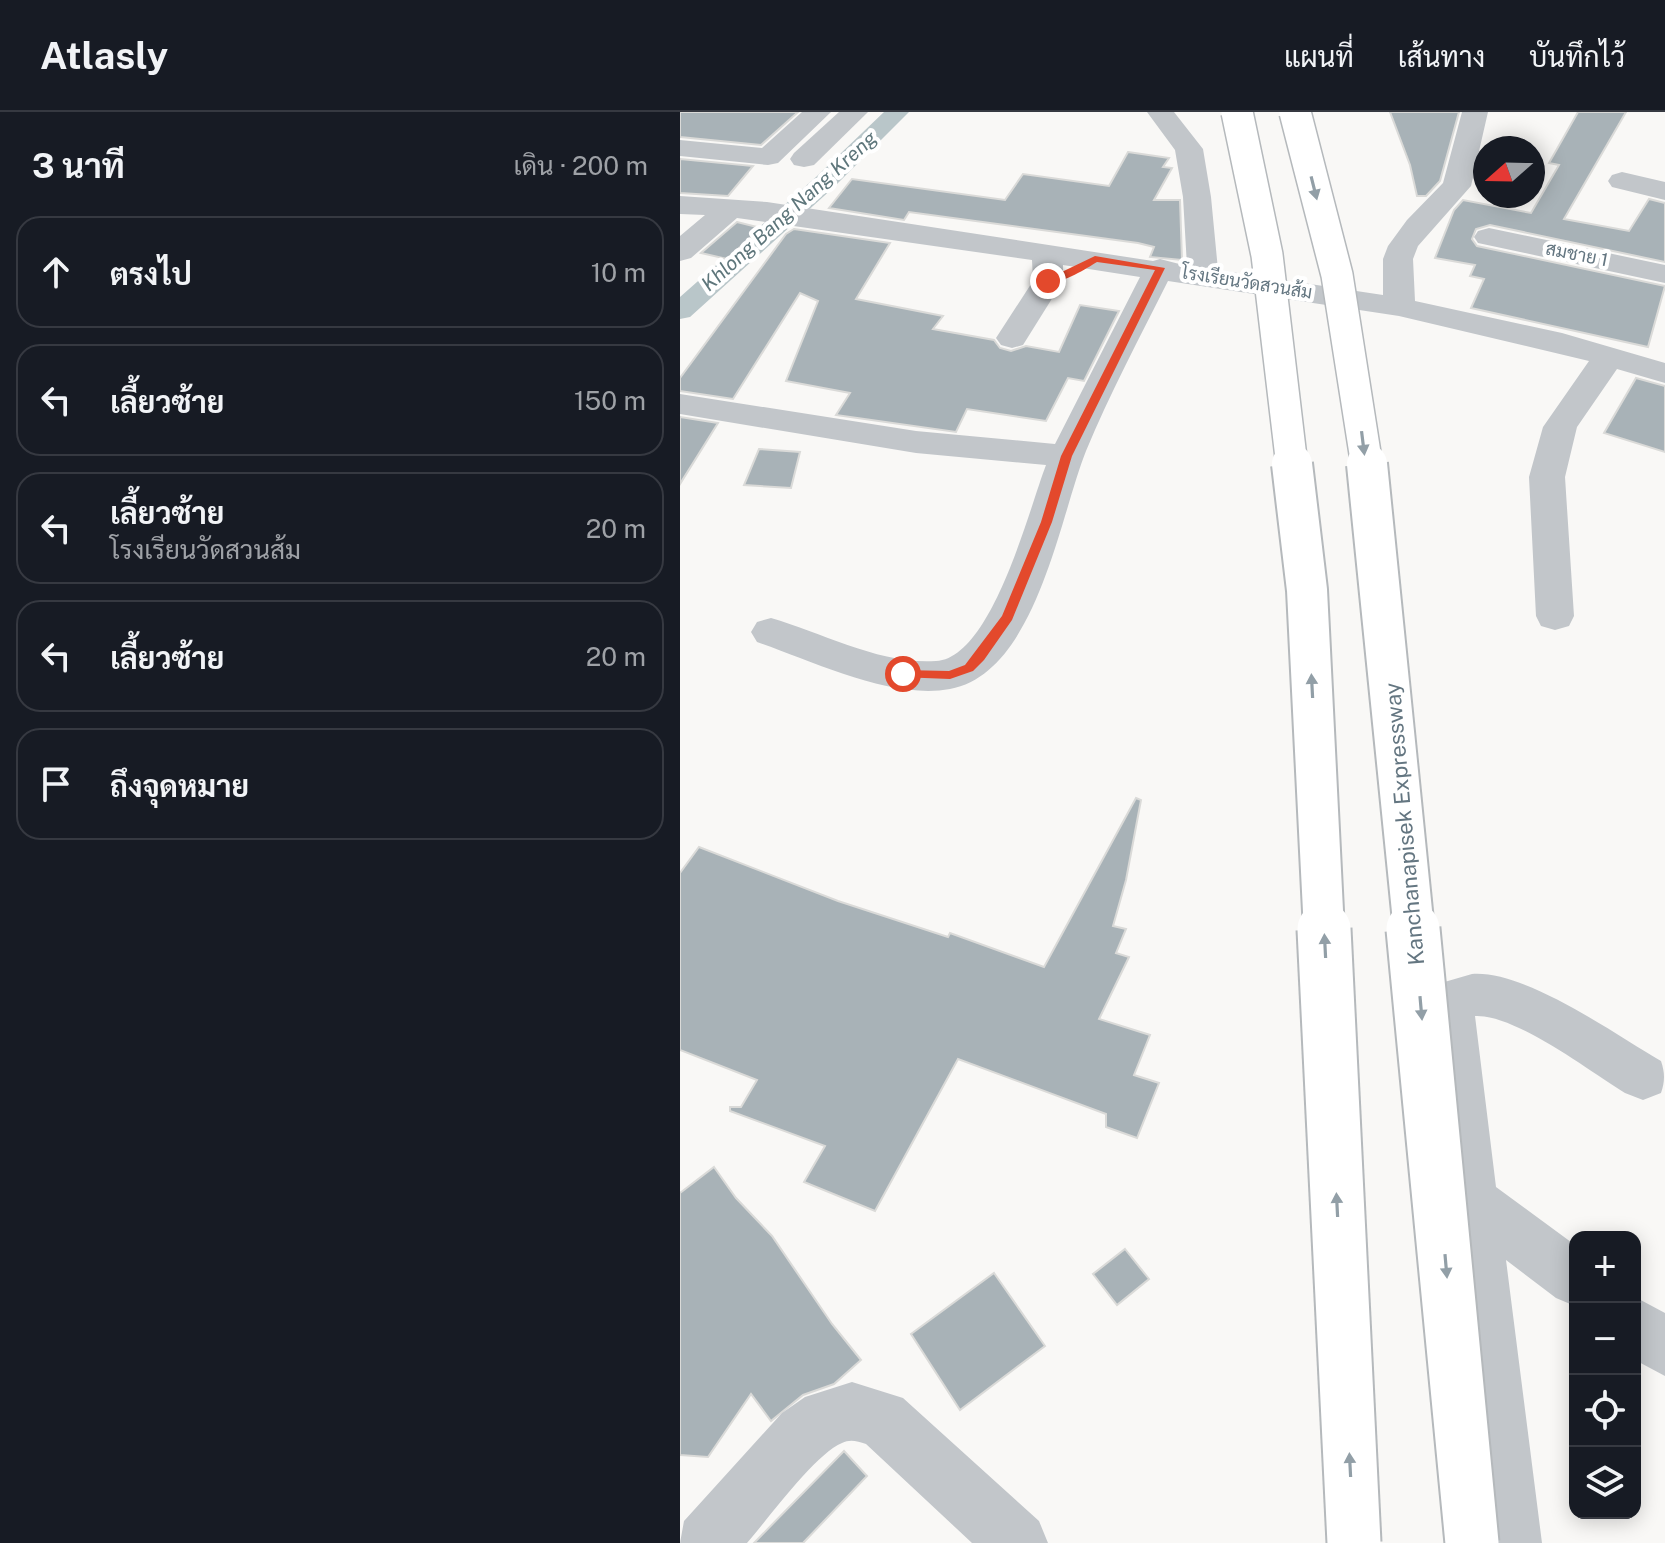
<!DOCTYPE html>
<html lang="th">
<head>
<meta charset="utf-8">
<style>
  :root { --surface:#171b24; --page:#242831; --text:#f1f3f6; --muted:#9ea1a6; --line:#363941 }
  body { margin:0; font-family:"Public Sans",Sarabun,sans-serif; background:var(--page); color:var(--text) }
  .controls { position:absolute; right:24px; bottom:24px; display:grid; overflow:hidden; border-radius:16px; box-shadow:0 4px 20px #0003 }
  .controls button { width:72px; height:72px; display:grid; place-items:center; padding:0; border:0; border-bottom:2px solid var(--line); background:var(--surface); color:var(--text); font:40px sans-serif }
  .compass { position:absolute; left:793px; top:24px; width:72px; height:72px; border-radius:50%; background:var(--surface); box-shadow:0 4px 20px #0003; rotate:250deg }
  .stop { position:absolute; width:24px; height:24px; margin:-18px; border:6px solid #e3492c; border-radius:50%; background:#fff }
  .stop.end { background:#e3492c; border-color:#fff; box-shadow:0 2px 8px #0008 }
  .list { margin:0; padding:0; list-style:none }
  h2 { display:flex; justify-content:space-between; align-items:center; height:104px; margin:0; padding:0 32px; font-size:34px }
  h2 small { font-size:26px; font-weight:400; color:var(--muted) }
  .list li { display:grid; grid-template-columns:52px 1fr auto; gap:24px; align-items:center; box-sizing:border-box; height:112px; margin:0 16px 16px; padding:0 16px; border:2px solid var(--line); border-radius:24px }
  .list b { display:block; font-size:30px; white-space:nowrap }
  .list p { margin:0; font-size:26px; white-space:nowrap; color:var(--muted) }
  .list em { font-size:26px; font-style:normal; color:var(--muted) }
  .icon { flex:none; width:44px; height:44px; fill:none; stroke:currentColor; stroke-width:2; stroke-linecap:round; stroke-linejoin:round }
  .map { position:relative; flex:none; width:985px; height:1431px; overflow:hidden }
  header { display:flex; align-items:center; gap:48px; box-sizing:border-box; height:112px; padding:0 40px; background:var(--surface); border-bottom:2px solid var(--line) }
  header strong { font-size:38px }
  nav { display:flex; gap:44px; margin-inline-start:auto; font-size:28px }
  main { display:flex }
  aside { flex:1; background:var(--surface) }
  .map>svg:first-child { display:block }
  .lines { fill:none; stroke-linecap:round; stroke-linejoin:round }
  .canal { fill:#b9c6c9; fill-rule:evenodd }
  .building { fill:#a8b2b7; stroke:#dadad8; stroke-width:2 }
  .minor { fill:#c2c6ca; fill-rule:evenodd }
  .highway-bridge-far2-casing { stroke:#b5b9bc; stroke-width:34; stroke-linecap:butt }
  .highway-bridge-far1-casing { stroke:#b5b9bc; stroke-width:44; stroke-linecap:butt }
  .highway-bridge-casing { stroke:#b5b9bc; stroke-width:57; stroke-linecap:butt }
  .highway-bridge-far2 { stroke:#fff; stroke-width:31 }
  .highway-bridge-far1 { stroke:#fff; stroke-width:40 }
  .highway-bridge { stroke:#fff; stroke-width:53 }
  .oneway { fill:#929fa7 }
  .route { fill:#e3492c }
  .labels { text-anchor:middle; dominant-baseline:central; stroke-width:8; stroke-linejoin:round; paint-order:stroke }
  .far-street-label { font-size:18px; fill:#647681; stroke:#fff }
  .far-water-label { font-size:20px; font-style:italic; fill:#5e767b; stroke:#fff }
  .street-label { font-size:22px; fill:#647681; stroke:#fff }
</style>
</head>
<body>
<header>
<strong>Atlasly</strong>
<nav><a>แผนที่</a><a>เส้นทาง</a><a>บันทึกไว้</a></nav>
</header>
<main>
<aside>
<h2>3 นาที<small>เดิน · 200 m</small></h2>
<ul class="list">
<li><svg class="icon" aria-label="ahead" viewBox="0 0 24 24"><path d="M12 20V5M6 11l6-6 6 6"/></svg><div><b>ตรงไป</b></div><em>10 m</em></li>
<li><svg class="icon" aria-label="left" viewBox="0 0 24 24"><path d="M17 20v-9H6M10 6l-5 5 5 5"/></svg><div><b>เลี้ยวซ้าย</b></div><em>150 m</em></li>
<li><svg class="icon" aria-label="left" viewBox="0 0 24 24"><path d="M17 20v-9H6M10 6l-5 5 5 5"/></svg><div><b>เลี้ยวซ้าย</b><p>โรงเรียนวัดสวนส้ม</p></div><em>20 m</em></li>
<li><svg class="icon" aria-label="left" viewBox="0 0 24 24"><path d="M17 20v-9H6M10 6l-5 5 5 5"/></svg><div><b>เลี้ยวซ้าย</b></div><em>20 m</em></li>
<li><svg class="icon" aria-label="arrive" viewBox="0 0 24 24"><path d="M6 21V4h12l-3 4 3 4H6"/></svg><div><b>ถึงจุดหมาย</b></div></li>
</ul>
</aside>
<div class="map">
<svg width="985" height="1431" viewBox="0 0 985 1431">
  <rect width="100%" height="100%" fill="#f9f8f6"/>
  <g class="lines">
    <path class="canal" d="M204 0H229L154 75 10 205 0 207V185L136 65Z"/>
  </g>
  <g class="building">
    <path d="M0 0H118L81 33 0 25Z"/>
    <path d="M710 0H779L760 69 746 84H737L730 53Z"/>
    <path d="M898 0H946L884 107 949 119 969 87 985 91V150L810 113 796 117 792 127 797 134 985 174 968 235 791 196 804 167 790 164 795 153 755 146 774 98 783 88 851 101 879 53 869 51Z"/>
    <path d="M448 40 489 46 483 55 492 56 474 88H500L502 148 470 145 474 135 458 131 229 100 224 108 149 96 172 67 325 88 343 62 429 74Z"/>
    <path d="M0 47 73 54 48 84 0 81Z"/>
    <path d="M57 110 81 116 47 147 21 141Z"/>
    <path d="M114 117 210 131 176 187 263 204 253 217 314 228 320 236 331 239 346 234 379 240 400 193 439 199 404 269 388 266 366 309 287 297 276 320 156 303 170 281 106 269 138 189 120 181 53 287 0 279V266L106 122Z"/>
    <path d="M956 266 985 274V340L924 321Z"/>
    <path d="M0 305 38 311 0 372Z"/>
    <path d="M79 337 120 340 111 376 64 373Z"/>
    <path d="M456 686 461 688 446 768 433 814 446 817 436 841 449 845 419 907 470 923 454 963 479 971 457 1026 426 1015V1002L278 947 195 1099 124 1070 145 1034 50 999V995H61L77 968 0 938V761L19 735 158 789 268 825 270 821 364 855Z"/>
    <path d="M34 1055 56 1086 92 1124 152 1212 181 1248 154 1272 123 1283 91 1309 71 1282 28 1345 0 1343V1081Z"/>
    <path d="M445 1137 469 1167 437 1193 413 1162Z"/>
    <path d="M314 1161 365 1234 280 1298 231 1222Z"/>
    <path d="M164 1339 187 1364 123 1431H74Z"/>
  </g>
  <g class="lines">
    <g class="minor">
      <path d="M122 0H151L98 51 88 53 0 44V28L82 36Z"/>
      <path d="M159 0H188L134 53 124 55 114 53 110 47 114 41Z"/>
      <path d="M467 0H494L523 37 531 85 538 158 703 183V147L708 134 727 108 763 71 782 0H808L791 74 738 134 733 147 735 189 882 221 985 251V271L937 257 897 315 885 365 894 504 889 514 875 518 861 514 856 504 849 365 863 315 909 249 719 204 488 169C460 225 430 281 406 339 379 407 356 561 270 577 212 588 132 549 77 530L71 520 77 510 91 506C143 521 201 553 256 549 312 546 349 397 366 353L236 341 0 302V282L236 319 375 332 460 165 383 153V169L343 233 332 236 321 233 316 226 353 169 352 148 57 106 11 146 0 149V124L25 103 0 102V84L87 90 473 149 480 147 507 154 503 85 495 38Z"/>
      <path d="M942 60 985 70V88L932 75 928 69 932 63Z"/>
      <path d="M809 116 985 153V171L798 131 794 125 798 119Z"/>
      <path d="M792 862C846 858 934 922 981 949 985 961 985 969 981 981L963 988 945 981C909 959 835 902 795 904L816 1075 895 1133V1194L876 1186 826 1148 862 1431H800L746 900 761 871Z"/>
      <path d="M955 1185 985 1201V1264L955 1248Z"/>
      <path d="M172 1270 223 1286 359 1409 368 1431H292L186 1332C177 1329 170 1327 162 1331 135 1342 88 1407 67 1431H0L4 1409 102 1301 125 1285Z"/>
    </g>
    <g class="highway-bridge-far2-casing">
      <g id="highway-bridge-far2">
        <path d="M557 0 587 143 612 354"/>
        <path d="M615 0 657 163 687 354"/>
      </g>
    </g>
    <g class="highway-bridge-far1-casing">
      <g id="highway-bridge-far1">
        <path d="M612 352 627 478 644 819"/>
        <path d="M687 352 734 819"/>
      </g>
    </g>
    <g class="highway-bridge-casing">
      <g id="highway-bridge">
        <path d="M644 817 674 1431"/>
        <path d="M733 817 792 1431"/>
      </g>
    </g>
    <use href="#highway-bridge-far2" class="highway-bridge-far2"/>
    <use href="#highway-bridge-far1" class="highway-bridge-far1"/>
    <use href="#highway-bridge" class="highway-bridge"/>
  </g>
  <defs><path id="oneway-solid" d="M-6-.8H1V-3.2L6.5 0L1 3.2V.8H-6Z" transform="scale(2)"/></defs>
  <g class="oneway">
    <use href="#oneway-solid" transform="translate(634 76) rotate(76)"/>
    <use href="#oneway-solid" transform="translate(683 331) rotate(83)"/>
    <use href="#oneway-solid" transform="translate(632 574) rotate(-93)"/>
    <use href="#oneway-solid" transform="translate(645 834) rotate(-93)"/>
    <use href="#oneway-solid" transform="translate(741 896) rotate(85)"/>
    <use href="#oneway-solid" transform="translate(657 1093) rotate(-93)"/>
    <use href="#oneway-solid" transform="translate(766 1154) rotate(85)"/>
    <use href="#oneway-solid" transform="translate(670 1353) rotate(-93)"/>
  </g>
  <path class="route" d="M415 144 485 156 392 344 372 410 332 508 304 548 293 559 270 567 219 565 217 562 223 558 269 559 285 553 322 504 361 410 381 344 475 158 417 150C404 158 377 175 363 169Z"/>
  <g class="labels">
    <g class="far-street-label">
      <text transform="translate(897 142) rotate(11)">สมชาย 1</text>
      <text transform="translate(567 170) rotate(9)">โรงเรียนวัดสวนส้ม</text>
    </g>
    <g class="far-water-label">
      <text transform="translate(109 99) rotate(-42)">Khlong Bang Nang Kreng</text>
    </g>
    <g class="street-label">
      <text transform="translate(724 712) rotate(-95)">Kanchanapisek Expressway</text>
    </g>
  </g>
</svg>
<div class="controls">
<button>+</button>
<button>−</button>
<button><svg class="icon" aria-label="locate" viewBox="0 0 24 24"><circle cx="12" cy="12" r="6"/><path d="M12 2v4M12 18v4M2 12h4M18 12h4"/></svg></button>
<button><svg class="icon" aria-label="layers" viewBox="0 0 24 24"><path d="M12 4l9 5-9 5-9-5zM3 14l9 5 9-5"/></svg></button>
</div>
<svg class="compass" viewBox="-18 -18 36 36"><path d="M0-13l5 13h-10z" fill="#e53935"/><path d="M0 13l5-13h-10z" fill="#9ea1a6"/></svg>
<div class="stop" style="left:223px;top:562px"></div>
<div class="stop end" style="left:368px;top:169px"></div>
</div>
</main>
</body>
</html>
